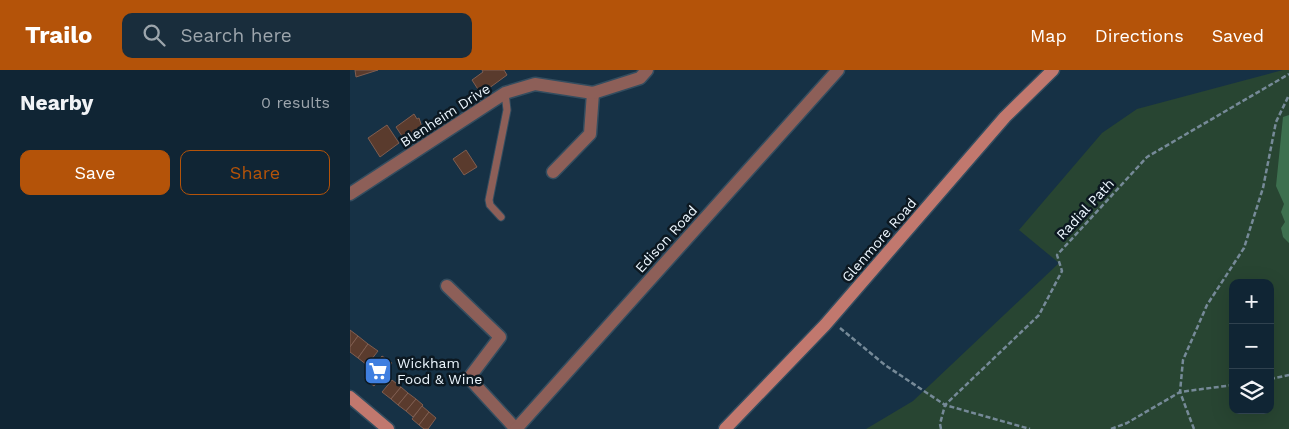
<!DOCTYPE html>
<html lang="en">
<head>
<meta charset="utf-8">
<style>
  :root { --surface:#102534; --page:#192d3c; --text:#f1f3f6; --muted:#9ca5ac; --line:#30424f; --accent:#b45309 }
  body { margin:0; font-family:"Work Sans",sans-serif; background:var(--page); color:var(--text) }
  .controls { position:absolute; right:15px; bottom:15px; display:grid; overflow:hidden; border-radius:10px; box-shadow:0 5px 20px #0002 }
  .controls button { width:45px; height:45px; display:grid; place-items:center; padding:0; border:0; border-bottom:1px solid var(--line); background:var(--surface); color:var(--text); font:25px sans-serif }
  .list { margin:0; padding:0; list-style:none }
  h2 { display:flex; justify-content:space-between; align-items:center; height:65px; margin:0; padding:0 20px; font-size:21px }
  h2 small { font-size:16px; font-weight:400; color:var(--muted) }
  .actions { display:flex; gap:10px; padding:15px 20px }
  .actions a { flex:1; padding:11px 0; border:1px solid var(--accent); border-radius:10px; text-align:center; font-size:18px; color:var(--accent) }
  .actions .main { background:var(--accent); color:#fff }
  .icon { flex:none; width:28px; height:28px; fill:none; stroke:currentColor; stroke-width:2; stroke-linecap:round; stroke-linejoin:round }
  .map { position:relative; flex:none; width:939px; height:359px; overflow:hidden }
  header { display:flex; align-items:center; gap:30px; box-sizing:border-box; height:70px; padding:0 25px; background:var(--accent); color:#fff }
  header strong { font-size:24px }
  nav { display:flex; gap:28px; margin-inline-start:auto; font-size:18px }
  .search { width:350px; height:45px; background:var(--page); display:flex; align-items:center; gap:12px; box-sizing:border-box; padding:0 18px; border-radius:10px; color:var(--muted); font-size:19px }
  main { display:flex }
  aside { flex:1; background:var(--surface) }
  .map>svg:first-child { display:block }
  .green { fill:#284532; fill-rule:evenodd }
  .forest { fill:#3d704f }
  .building { fill:#5a3b2d; stroke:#805e50 }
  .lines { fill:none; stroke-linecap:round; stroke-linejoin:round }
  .lane-casing { stroke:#344d5f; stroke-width:9 }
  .street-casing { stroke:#344d5f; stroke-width:15 }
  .secondary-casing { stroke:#344d5f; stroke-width:15 }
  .path { stroke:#768a98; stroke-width:2.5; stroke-dasharray:5 2.5; stroke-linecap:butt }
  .lane { stroke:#8d5f58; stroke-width:7 }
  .street { stroke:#8d5f58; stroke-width:12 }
  .secondary { stroke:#c1786e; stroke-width:12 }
  .labels { text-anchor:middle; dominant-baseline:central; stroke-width:5; stroke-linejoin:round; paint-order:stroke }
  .street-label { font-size:14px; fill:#ecf6fe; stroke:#0c1821 }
  .poi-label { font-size:14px; fill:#ecf6fe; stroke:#0c1821; text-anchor:start }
</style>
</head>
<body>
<header>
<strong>Trailo</strong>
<div class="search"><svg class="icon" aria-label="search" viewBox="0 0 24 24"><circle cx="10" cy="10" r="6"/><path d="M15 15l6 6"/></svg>Search here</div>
<nav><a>Map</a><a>Directions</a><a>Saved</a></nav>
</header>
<main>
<aside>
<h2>Nearby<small>0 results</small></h2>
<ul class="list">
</ul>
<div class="actions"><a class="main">Save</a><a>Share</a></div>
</aside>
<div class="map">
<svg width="939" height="359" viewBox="0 0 939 359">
  <rect width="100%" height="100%" fill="#163145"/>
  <path class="green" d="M933 0H939V359H516L563 331 709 193 669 160 752 63 787 39ZM883 213H920V340H883Z"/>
  <path class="forest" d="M939 45V173L933 167 931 158 935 152 931 142 934 134 926 116 933 47Z"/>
  <g class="building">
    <path d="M5 0H28L6 7Z"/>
    <path d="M132 0H154L157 5 131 24 122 10 133 2Z"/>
    <path d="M64 44 67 49 69 48 72 57 54 69 46 57Z"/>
    <path d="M37 55 49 73 30 87 18 68Z"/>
    <path d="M116 80 127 97 114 105 103 89Z"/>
    <path d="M0 260 8 266 0 277Z"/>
    <path d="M8 266 18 274 8 288 0 282V277Z"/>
    <path d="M18 274 28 281 17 295 8 288Z"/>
    <path d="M32 286 42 293 24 316 15 309Z"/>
    <path d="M42 310 51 317 41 329 32 322Z"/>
    <path d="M51 317 58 323 48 335 41 329Z"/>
    <path d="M58 323 66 329 56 341 48 335Z"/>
    <path d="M66 329 73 335 63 347 56 341Z"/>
    <path d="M72 336 79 342 69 355 62 349Z"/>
    <path d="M79 342 86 348 78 359H74L69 355Z"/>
  </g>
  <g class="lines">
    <g class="lane-casing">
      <path id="lane" d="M151 147 140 135 139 130 157 40 155 23"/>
    </g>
    <g class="street-casing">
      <g id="street">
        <path d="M203 102 240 64 243 23"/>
        <path d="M0 124 155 23 185 14 243 23 290 8 297 0"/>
        <path d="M97 216 150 267 119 308 166 359"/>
        <path d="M166 359 488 0"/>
      </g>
    </g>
    <g class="secondary-casing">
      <g id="secondary">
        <path d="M0 327 38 359"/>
        <path d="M375 359 475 255 655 47 703 0"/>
      </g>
    </g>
    <g class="path">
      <path d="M490 258 535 295 595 335 680 359"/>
      <path d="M920 309 939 305"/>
      <path d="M591 359 590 354 595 335 689 245 712 201 707 185 797 87 939 4"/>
      <path d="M761 359 777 353 830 322 883 315"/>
      <path d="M844 359 830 322 833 290 857 235 894 178 913 118 926 52 939 25"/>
    </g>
    <use href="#lane" class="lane"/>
    <use href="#street" class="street"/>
    <use href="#secondary" class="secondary"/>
  </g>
  <defs>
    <g id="supermarket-square" transform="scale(1.4375)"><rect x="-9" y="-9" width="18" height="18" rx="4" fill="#3f7fe0" stroke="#0c1821"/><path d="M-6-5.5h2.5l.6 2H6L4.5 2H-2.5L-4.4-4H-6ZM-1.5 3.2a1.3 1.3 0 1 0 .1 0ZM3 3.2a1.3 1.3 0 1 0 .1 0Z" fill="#fff"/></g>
  </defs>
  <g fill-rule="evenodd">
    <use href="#supermarket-square" x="28" y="301"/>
  </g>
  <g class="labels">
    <g class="street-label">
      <text transform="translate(95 45) rotate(-33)">Blenheim Drive</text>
      <text transform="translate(735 139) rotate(-47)">Radial Path</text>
      <text transform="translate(316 169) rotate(-48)">Edison Road</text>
      <text transform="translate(529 170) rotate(-49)">Glenmore Road</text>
    </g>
    <g class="poi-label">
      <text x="47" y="293">Wickham<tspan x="47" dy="16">Food &amp; Wine</tspan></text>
    </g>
  </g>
</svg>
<div class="controls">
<button>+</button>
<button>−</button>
<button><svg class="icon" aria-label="layers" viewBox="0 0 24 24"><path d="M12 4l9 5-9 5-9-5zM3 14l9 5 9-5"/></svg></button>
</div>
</div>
</main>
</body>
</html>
